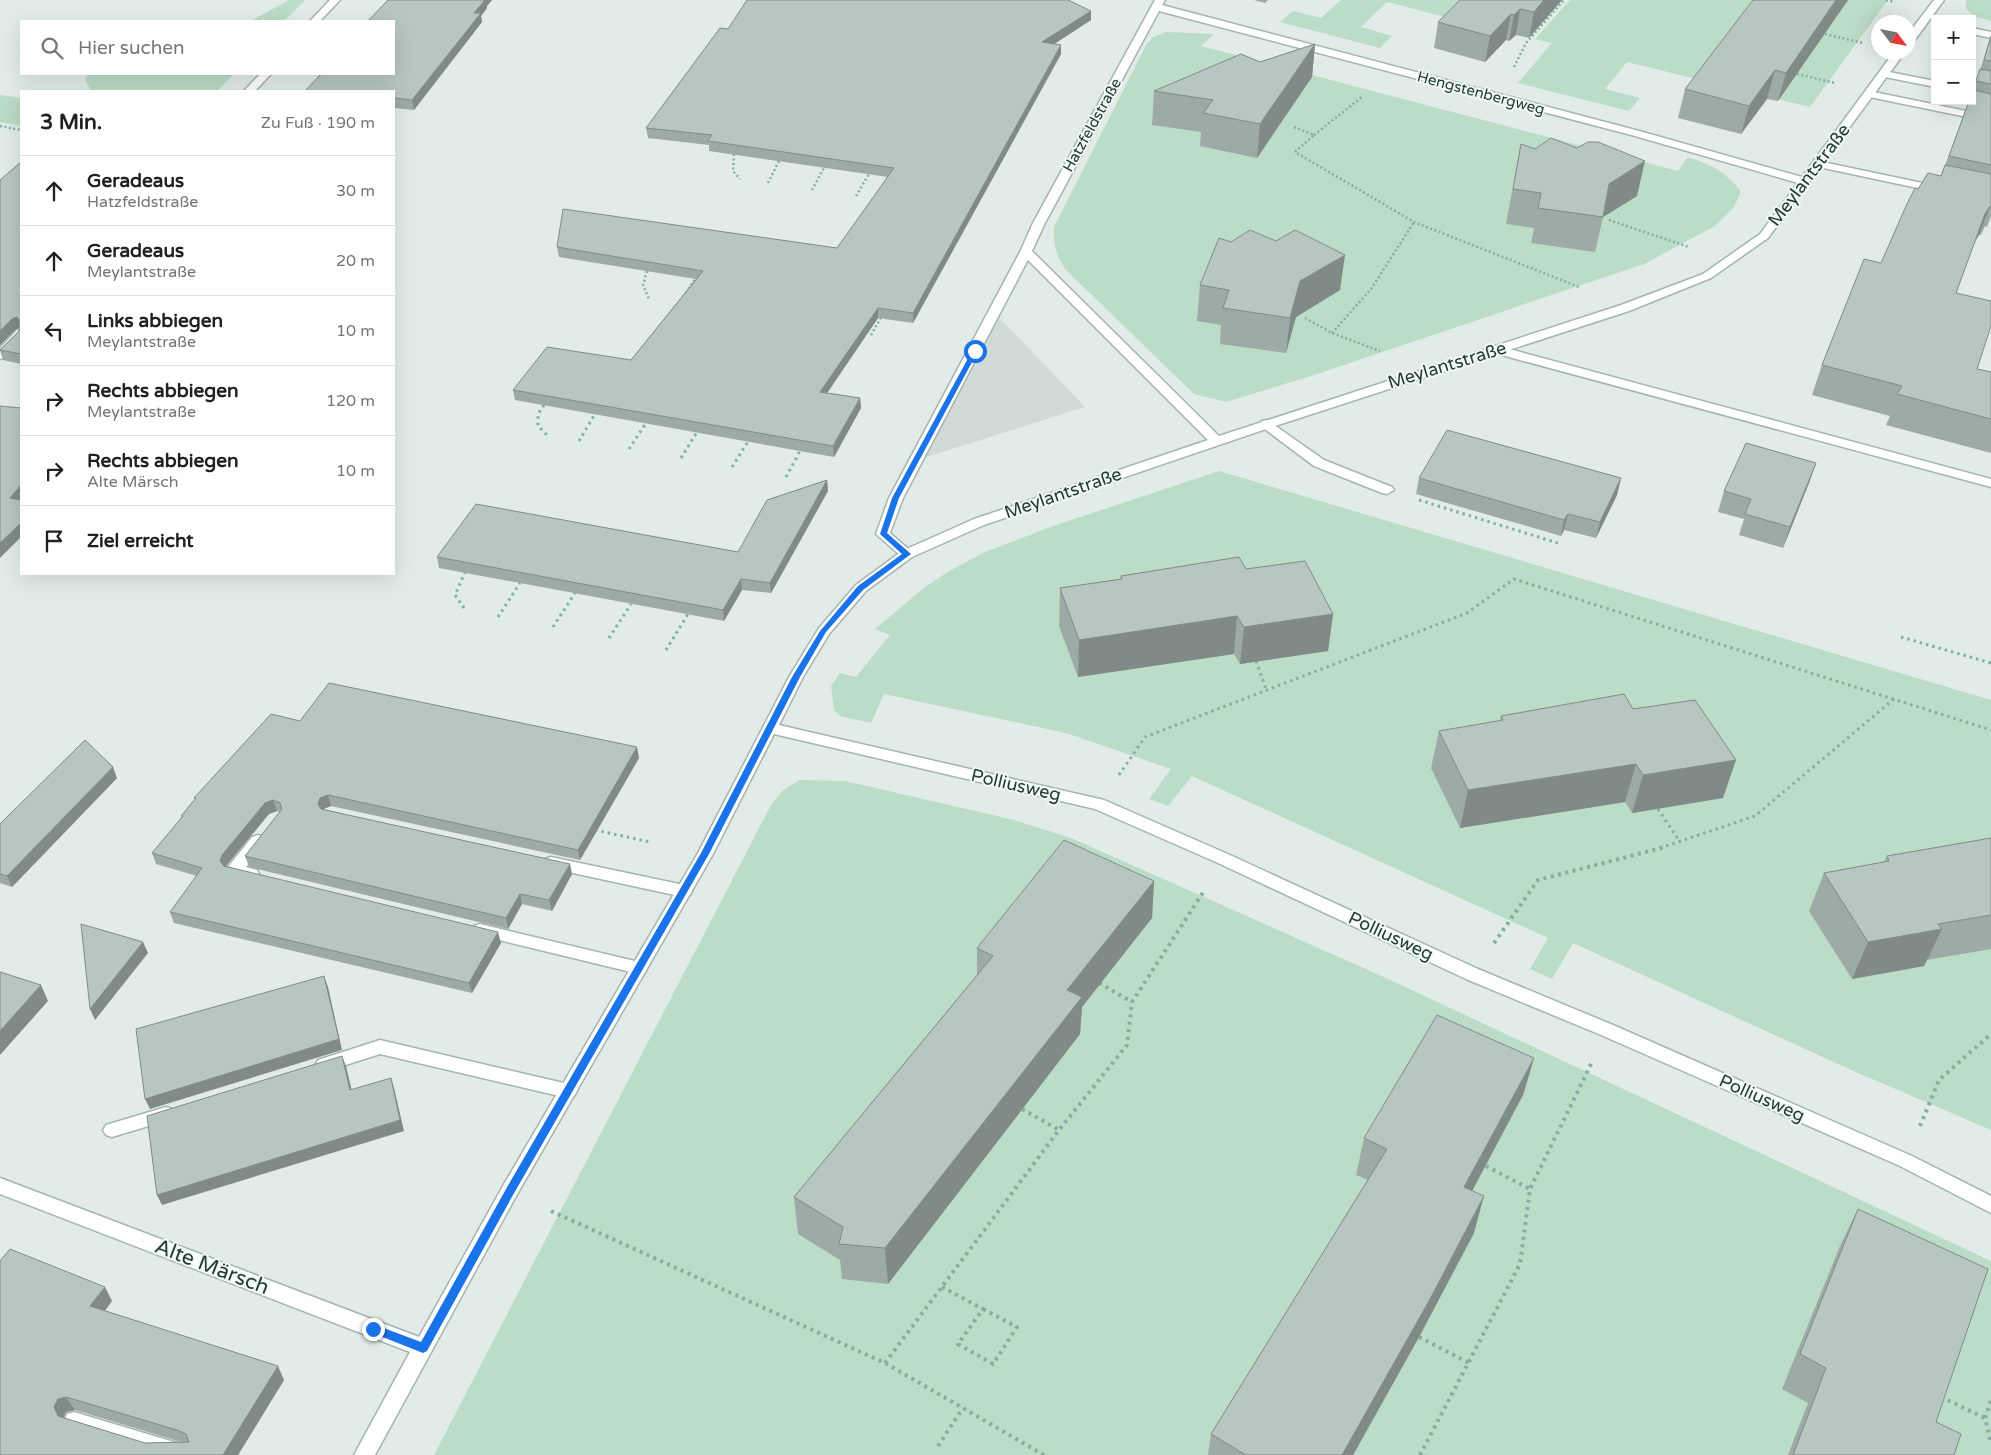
<!DOCTYPE html>
<html lang="de">
<head>
<meta charset="utf-8">
<style>
  :root { --surface:#fff; --page:#f2f2f2; --text:#202124; --muted:#757577; --line:#e0e0e0 }
  body { margin:0; font-family:"Varela Round",sans-serif; background:var(--page); color:var(--text) }
  .controls { position:absolute; right:15px; top:15px; display:grid; overflow:hidden; border-radius:0px; box-shadow:0 5px 20px #0002 }
  .controls button { width:45px; height:45px; display:grid; place-items:center; padding:0; border:0; border-bottom:1px solid var(--line); background:var(--surface); color:var(--text); font:25px sans-serif }
  .compass { position:absolute; left:1871px; top:15px; width:45px; height:45px; border-radius:50%; background:var(--surface); box-shadow:0 5px 20px #0002; rotate:122deg }
  .stop { position:absolute; width:15px; height:15px; margin:-11px; border:4px solid #1a73e8; border-radius:50%; background:#fff }
  .stop.end { background:#1a73e8; border-color:#fff; box-shadow:0 1px 5px #0008 }
  .list { margin:0; padding:0; list-style:none }
  h2 { display:flex; justify-content:space-between; align-items:center; height:65px; margin:0; padding:0 20px; font-size:21px }
  h2 small { font-size:16px; font-weight:400; color:var(--muted) }
  .list li { display:grid; grid-template-columns:32px 1fr auto; gap:15px; align-items:center; box-sizing:border-box; height:70px; padding:0 20px; border-top:1px solid var(--line) }
  .list b { display:block; font-size:19px; white-space:nowrap }
  .list p { margin:0; font-size:16px; white-space:nowrap; color:var(--muted) }
  .list em { font-size:16px; font-style:normal; color:var(--muted) }
  .icon { flex:none; width:28px; height:28px; fill:none; stroke:currentColor; stroke-width:2; stroke-linecap:round; stroke-linejoin:round }
  .map { position:relative; flex:none; width:1991px; height:1455px; overflow:hidden }
  .search { position:absolute; background:var(--surface); box-shadow:0 5px 20px #0002; left:20px; top:20px; width:375px; height:55px; display:flex; align-items:center; gap:12px; box-sizing:border-box; padding:0 18px; border-radius:0px; color:var(--muted); font-size:19px }
  .panel { position:absolute; background:var(--surface); box-shadow:0 5px 20px #0002; left:20px; top:90px; width:375px; height:485px; border-radius:0px }
  .map>svg:first-child { display:block }
  .built { fill:#d0dbd7 }
  .green { fill:#bbdcc7 }
  .lines { fill:none; stroke-linecap:round; stroke-linejoin:round }
  .service-casing { stroke:#a4b4af; stroke-width:3 }
  .minor-casing { stroke:#a4b4af; stroke-width:3 }
  .path-far2 { stroke:#82afa5; stroke-width:2.5; stroke-dasharray:2 2.5; stroke-linecap:butt }
  .path-far1 { stroke:#82afa5; stroke-width:3; stroke-dasharray:2.5 4; stroke-linecap:butt }
  .path { stroke:#82afa5; stroke-width:4; stroke-dasharray:3 4.5; stroke-linecap:butt }
  .service { fill:#fff; fill-rule:evenodd }
  .minor { fill:#fff; fill-rule:evenodd }
  .wall { fill:#9daaa6; fill-rule:evenodd }
  .shaded-wall { fill:#808b87 }
  .building { fill:#b7c6c1; stroke:#808b87; fill-rule:evenodd }
  .route { fill:#1a73e8 }
  .labels { text-anchor:middle; dominant-baseline:central; stroke-width:4; stroke-linejoin:round; paint-order:stroke }
  .far-street-label { font-size:15px; fill:#223c37; stroke:#f2f8f6 }
  .street-label { font-size:18px; fill:#223c37; stroke:#f2f8f6 }
  .near-street-label { font-size:21px; fill:#223c37; stroke:#f2f8f6 }
</style>
</head>
<body>
<div class="map">
<svg width="1991" height="1455" viewBox="0 0 1991 1455">
  <rect width="100%" height="100%" fill="#e1ece8"/>
  <path class="built" d="M994 312 1085 407 917 460Z"/>
  <g class="green">
    <path d="M289 0H305L284 21H251Z"/>
    <path d="M1341 0H1481L1461 21 1387 2 1361 27 1392 36 1380 48 1280 22 1293 11 1321 18Z"/>
    <path d="M1570 0H1888L1810 107 1627 62 1605 89 1640 98 1629 111 1518 83 1552 43 1535 39Z"/>
    <path d="M1966 0H1991V21L1974 16 1966 9Z"/>
    <path d="M1166 32 1214 34 1201 46 1678 171 1688 157C1711 165 1727 172 1741 192L1734 207 1715 226 1644 264 1314 375 1226 402 1194 394 1066 270C1056 256 1053 245 1054 227L1146 45 1153 37Z"/>
    <path d="M89 74H234L217 91H91L85 79Z"/>
    <path d="M0 95 21 98V126L0 122Z"/>
    <path d="M1219 471 1991 700V1130L1849 1069 1573 943 1552 979 1530 969 1548 938 1192 776 1168 806 1149 799 1171 769 1066 733 884 694 871 723 840 716 834 710 831 686 840 673 856 677 890 635 875 629 925 587 951 570 985 552 1053 526Z"/>
    <path d="M800 780 845 781 1014 820 1071 838 1386 978 1991 1261V1455H434L771 805 783 790Z"/>
  </g>
  <g class="lines">
    <g class="service-casing">
      <g id="service">
        <path d="M1884 71 1935 81V87L1880 76 1879 74Z"/>
        <path d="M1869 91 1991 116V122L1865 96 1864 94Z"/>
        <path d="M1818 161 1941 187 1947 190 1941 193 1814 166 1813 164Z"/>
        <path d="M1026 249 1032 252 903 498 890 533 914 554 912 557H902L876 534 889 498 1020 252Z"/>
        <path d="M1498 346 1991 479V487L1494 353 1492 350 1494 347Z"/>
        <path d="M1267 420 1324 460 1392 487 1394 490 1387 494 1382 493 1314 466 1262 427 1261 424 1262 421Z"/>
        <path d="M258 835 264 837 266 841 246 867 257 870 259 874 257 878 251 880 228 875 226 871 228 867 252 837Z"/>
        <path d="M551 857 684 885 690 887 692 891 690 895 684 897 545 867 543 863 545 859Z"/>
        <path d="M480 924 639 962 645 963 647 968 645 973 639 974 474 934 472 930 474 926Z"/>
        <path d="M380 1040 568 1084 574 1086 577 1091 574 1096 568 1098 380 1054 324 1072 318 1070 315 1065 318 1060Z"/>
        <path d="M166 1107 172 1109 175 1114 172 1119 112 1137 106 1135 103 1130 106 1125Z"/>
        <path d="M74 1412 184 1445 191 1448 194 1455H153L74 1430 67 1428 64 1421 67 1414Z"/>
      </g>
    </g>
    <g class="minor-casing">
      <g id="minor">
        <path d="M330 0H340L320 21H310Z"/>
        <path d="M1155 0H1165L1162 5 1643 132 1802 177 1894 52H1905L1768 238 1711 278 1629 311 1272 427 984 525 912 557 866 591 829 634 803 677 779 725 1104 800 1230 855 1478 969 1613 1025 1912 1156 1991 1196V1213L1900 1166 1601 1035 1466 979 1218 863 1095 809 774 734 713 854 515 1198 375 1455H354L410 1352 0 1194V1178L419 1337 503 1186 698 853 789 677 819 628 856 585 902 551 974 519 1208 440 1020 252 1033 223ZM1159 11 1635 136 1798 183 1760 234 1703 274 1621 305 1219 436 1032 251 1045 223Z"/>
        <path d="M1934 0H1944L1912 44 1908 45V34Z"/>
        <path d="M1972 28 1991 32V38L1972 34Z"/>
        <path d="M260 74H271L255 91H244Z"/>
        <path d="M21 329V340L4 358 0 359V348L17 330Z"/>
      </g>
    </g>
    <g class="path-far2">
      <path d="M1886 0 1894 2"/>
      <path d="M1825 34 1863 43"/>
      <path d="M1514 67 1526 43 1564 0"/>
      <path d="M1797 74 1835 83"/>
      <path d="M0 126 21 130"/>
      <path d="M1294 127 1314 135 1295 152 1414 222 1579 287"/>
      <path d="M1314 135 1362 97"/>
      <path d="M734 154 733 171 740 179"/>
      <path d="M768 183 779 161"/>
      <path d="M812 190 824 168"/>
      <path d="M856 196 869 174"/>
      <path d="M1609 220 1689 247"/>
      <path d="M647 271 643 285 649 299"/>
      <path d="M686 293 695 279"/>
      <path d="M1305 318 1332 333 1380 351"/>
      <path d="M1332 333 1371 289 1414 222"/>
      <path d="M871 335 882 316"/>
    </g>
    <g class="path-far1">
      <path d="M544 405 538 414V426L547 435"/>
      <path d="M579 441 595 414"/>
      <path d="M629 449 646 423"/>
      <path d="M681 458 697 432"/>
      <path d="M732 467 749 440"/>
      <path d="M786 477 801 449"/>
      <path d="M1419 500 1561 544"/>
      <path d="M464 608 455 595 465 572"/>
      <path d="M498 617 520 583"/>
      <path d="M553 627 575 593"/>
      <path d="M1901 637 1991 663"/>
      <path d="M609 638 631 604"/>
      <path d="M666 650 688 614"/>
      <path d="M1256 661 1266 689"/>
      <path d="M1119 775 1145 737 1467 613 1514 579 1991 730"/>
      <path d="M1658 809 1680 842"/>
      <path d="M595 830 650 842"/>
      <path d="M1660 848 1755 816 1894 699"/>
    </g>
    <g class="path">
      <path d="M1494 943 1538 880 1665 847"/>
      <path d="M1099 983 1132 1002"/>
      <path d="M1022 1109 1059 1130"/>
      <path d="M1920 1126 1939 1080 1991 1034"/>
      <path d="M1486 1166 1530 1189"/>
      <path d="M551 1211 885 1363 1044 1455"/>
      <path d="M942 1287 983 1309"/>
      <path d="M983 1309 1017 1327 993 1364 958 1344Z"/>
      <path d="M1419 1337 1469 1363"/>
      <path d="M885 1363 1059 1130 1127 1045 1132 1002 1204 891"/>
      <path d="M1941 1397 1985 1418"/>
      <path d="M1991 1401 1985 1418 1991 1443"/>
      <path d="M938 1446 963 1408"/>
      <path d="M1420 1455 1520 1264 1530 1189 1592 1062"/>
    </g>
    <use href="#service" class="service"/>
    <use href="#minor" class="minor"/>
  </g>
  <g class="wall">
    <path d="M388 0H492L487 6V8L481 16 482 22 414 110 394 108V91Z"/>
    <path d="M1254 0H1268L1265 3Z"/>
    <path d="M1562 0 1529 38 1516 35 1509 41 1506 40 1485 62 1434 48 1438 22Z"/>
    <path d="M1848 0 1778 101 1767 99 1741 134 1678 118 1685 89Z"/>
    <path d="M1091 20 1054 44 1061 54 913 323 878 318 827 393 860 398 861 408 834 457 515 400 513 390 631 360 696 279 559 257 557 247 837 248 888 177 709 151V145L648 138 646 128 728 29Z"/>
    <path d="M1991 35V216L1987 227 1985 226 1981 235H1979L1974 243 1956 293 1977 369 1991 372V453L1886 425 1890 416 1812 395 1822 365 1881 263 1918 189 1941 176 1978 77Z"/>
    <path d="M1315 44 1312 77 1257 158 1200 146 1201 132 1152 125 1154 91 1260 62Z"/>
    <path d="M1521 144 1637 196 1603 217 1595 252 1531 243 1534 228 1506 224Z"/>
    <path d="M21 162V364L3 360 0 351V349L19 331V328L16 329 0 345V180Z"/>
    <path d="M1200 285 1340 290 1296 317 1286 353 1220 344 1221 325 1197 321Z"/>
    <path d="M1816 463 1809 483 1783 548 1739 535 1744 519 1718 512 1724 491Z"/>
    <path d="M1419 478H1621L1617 495 1596 538 1564 530 1561 536 1416 494Z"/>
    <path d="M827 480 828 491 771 593 742 590 724 621 439 568 437 557 738 552Z"/>
    <path d="M1246 569 1333 614 1328 651 1240 664 1234 654 1078 677 1059 626 1060 588 1120 579 1121 576Z"/>
    <path d="M1633 709 1723 798 1632 813 1625 802 1460 828 1431 768 1439 731 1500 721 1501 716Z"/>
    <path d="M300 721 639 758 580 860 331 806 323 809 572 874 552 911 522 904 508 929 249 867 245 856 280 812 277 811 269 814 226 866 501 943 472 993 174 923 170 912 197 876 156 864 152 853 182 817 181 816 195 799 194 798Z"/>
    <path d="M117 778 12 887 0 883V824Z"/>
    <path d="M1991 838V949L1927 960 1924 966 1852 979 1809 911 1824 873 1884 862 1887 856Z"/>
    <path d="M1154 881 1152 918 1082 1007 1080 1034 888 1284 842 1279 840 1260 798 1234 794 1197 977 975V948Z"/>
    <path d="M1534 1058 1523 1095 1472 1191 1474 1233 1419 1337 1353 1455H1208L1211 1434 1368 1180 1356 1175 1364 1138Z"/>
    <path d="M1858 1209 1936 1422 1954 1455H1788L1808 1403 1782 1389 1840 1246Z"/>
    <path d="M0 1261 112 1301 105 1311 284 1380 238 1455H0ZM75 1410 181 1442 145 1443 64 1418 66 1412Z"/>
  </g>
  <g class="shaded-wall">
    <path d="M484 0H492L487 6V8L481 16 482 22 414 110 412 100Z"/>
    <path d="M1544 0H1562L1529 38 1534 12Z"/>
    <path d="M1836 0H1848L1778 101 1786 73Z"/>
    <path d="M1520 9 1516 35 1509 41 1514 15Z"/>
    <path d="M1091 11V20L1042 52V42Z"/>
    <path d="M1511 14 1506 40 1485 62 1490 36Z"/>
    <path d="M1315 44 1312 77 1257 158 1260 124Z"/>
    <path d="M1061 45V54L913 323V313Z"/>
    <path d="M1775 70 1767 99 1741 134 1749 106Z"/>
    <path d="M1645 161 1637 196 1603 217 1609 184Z"/>
    <path d="M1990 206 1979 235 1974 243 1985 214Z"/>
    <path d="M1345 255 1340 290 1296 317 1286 353 1290 318 1300 281Z"/>
    <path d="M878 308V318L821 402 820 392Z"/>
    <path d="M17 317 21 327 16 329 0 345V331L12 319Z"/>
    <path d="M860 398 861 408 834 457 833 446Z"/>
    <path d="M1816 463 1809 483 1783 548 1790 527Z"/>
    <path d="M1621 478 1617 495 1596 538 1600 522Z"/>
    <path d="M827 480 828 491 771 593 770 583Z"/>
    <path d="M21 485V500L14 508 10 498Z"/>
    <path d="M1568 514 1564 530 1561 536 1564 520Z"/>
    <path d="M21 523V537L0 558V543Z"/>
    <path d="M741 579 742 590 724 621 723 610Z"/>
    <path d="M1333 614 1328 651 1240 664 1244 627Z"/>
    <path d="M1237 616 1234 654 1078 677 1079 640Z"/>
    <path d="M637 747 639 758 580 860 578 850Z"/>
    <path d="M1736 760 1723 798 1632 813 1643 775Z"/>
    <path d="M1636 764 1625 802 1460 828 1468 790Z"/>
    <path d="M113 767 117 778 12 887 7 876Z"/>
    <path d="M328 795 331 806 323 809 321 815 318 804 320 798Z"/>
    <path d="M273 800 277 811 269 814 226 866 224 872 220 861 222 855 265 803Z"/>
    <path d="M570 864 572 874 552 911 549 900Z"/>
    <path d="M1154 881 1152 918 1082 1007 1080 1034 888 1284 885 1248 1067 990Z"/>
    <path d="M520 894 522 904 508 929 506 918Z"/>
    <path d="M1942 929 1924 966 1852 979 1868 942Z"/>
    <path d="M498 932 501 943 472 993 469 983Z"/>
    <path d="M143 942 148 953 95 1020 90 1009Z"/>
    <path d="M324 976 328 987 342 1050 150 1109 145 1099Z"/>
    <path d="M41 985 48 1001 0 1055V1031Z"/>
    <path d="M342 1056 346 1066 354 1100 350 1090Z"/>
    <path d="M1534 1058 1523 1095 1455 1223 1464 1187Z"/>
    <path d="M391 1078 394 1088 404 1131 162 1205 157 1195Z"/>
    <path d="M1484 1196 1474 1233 1419 1337 1353 1455H1342Z"/>
    <path d="M105 1287 112 1301 97 1320 90 1306Z"/>
    <path d="M278 1366 284 1380 238 1455H223Z"/>
    <path d="M66 1397 75 1410 66 1412 62 1420 58 1416 54 1407 58 1399Z"/>
  </g>
  <g class="building">
    <path d="M388 0H485L474 13H481L412 100 394 98V91H305L321 74H394V21H368Z"/>
    <path d="M747 0H1068L1091 11 1042 42 1061 45 913 313 878 308 820 392 860 398 833 446 513 390 547 347 631 360 703 271 557 247 563 209 837 248 894 168 708 141 712 135 646 128 720 28 728 29Z"/>
    <path d="M1460 0H1544L1534 12 1520 9 1514 15 1511 14 1490 36 1438 22Z"/>
    <path d="M1753 0H1836L1786 73 1775 70 1749 106 1685 89Z"/>
    <path d="M1991 36V61L1984 60Z"/>
    <path d="M1315 44 1260 124 1203 113 1213 100 1154 91 1241 54 1260 62Z"/>
    <path d="M1980 69 1991 71V84L1976 81Z"/>
    <path d="M1973 90 1991 94V165L1949 156 1969 101H1972Z"/>
    <path d="M1551 138 1577 148 1588 142H1598L1645 161 1609 184 1603 217 1538 208 1541 193 1513 189 1521 144 1535 149Z"/>
    <path d="M21 162V354L0 350 19 331V319L17 317 12 319 0 331V180Z"/>
    <path d="M1945 165 1991 174V206H1990L1985 214 1956 293 1991 301V326L1977 369 1991 372V419L1897 394 1902 386 1822 365 1864 259 1881 263 1906 206 1915 188 1918 189 1928 173 1941 176Z"/>
    <path d="M1250 230 1276 241 1295 230 1345 255 1300 281 1290 318 1223 308 1229 290 1200 285 1219 238 1231 242Z"/>
    <path d="M0 406 21 408V485L10 498 21 500V523L0 543Z"/>
    <path d="M1447 430 1621 478 1600 522 1568 514 1564 520 1419 478Z"/>
    <path d="M1746 443 1816 463 1790 527 1745 514 1751 499 1724 491Z"/>
    <path d="M827 480 770 583 741 579 723 610 437 557 476 504 738 552 767 500Z"/>
    <path d="M1239 557 1246 569 1305 561 1333 614 1244 627 1237 616 1079 640 1060 588 1122 579 1121 576Z"/>
    <path d="M329 683 637 747 578 850 328 795 320 798 318 804 321 809 570 864 549 900 520 894 506 918 245 856 282 809 280 803 273 800 265 803 222 855 220 861 224 866 498 932 469 983 170 912 202 868 152 853 183 816H181L196 798H194L271 714 300 721Z"/>
    <path d="M1624 694 1633 709 1695 700 1736 760 1643 775 1636 764 1468 790 1439 731 1503 720 1501 716Z"/>
    <path d="M85 740 113 767 7 876 0 874V824Z"/>
    <path d="M1991 838V915L1938 924 1942 929 1868 942 1824 873 1889 861 1887 856Z"/>
    <path d="M1064 840 1154 881 1067 990 1082 997 885 1248 839 1244 843 1227 794 1197 993 956 977 948Z"/>
    <path d="M81 924 143 942 90 1009Z"/>
    <path d="M0 972 41 985 0 1031Z"/>
    <path d="M324 976 339 1039 145 1099 136 1029Z"/>
    <path d="M1437 1015 1534 1058 1464 1187 1484 1196 1429 1301 1342 1455H1246L1211 1434 1387 1149 1364 1138Z"/>
    <path d="M342 1056 350 1090 391 1078 400 1120 157 1195 147 1116Z"/>
    <path d="M1858 1209 1988 1269 1936 1422 1961 1434 1954 1455H1793L1826 1368 1800 1354Z"/>
    <path d="M10 1249 105 1287 90 1306 278 1366 223 1455H0V1261ZM66 1397 177 1430 186 1434 189 1442 145 1443 58 1416 54 1407 58 1399Z"/>
  </g>
  <path class="route" d="M975 349 978 351 899 498 887 533 911 554 863 590 826 632 800 677 709 854 513 1195 427 1351 423 1353 370 1332V1325L373 1324 421 1342 506 1189 701 853 792 677 820 631 858 586 902 554 880 534 892 498 972 351Z"/>
  <g class="labels">
    <g class="far-street-label">
      <text transform="translate(1481 93) rotate(15)">Hengstenbergweg</text>
      <text transform="translate(1092 125) rotate(-61)">Hatzfeldstraße</text>
    </g>
    <g class="street-label">
      <text transform="translate(1809 175) rotate(-53)">Meylantstraße</text>
      <text transform="translate(1447 365) rotate(-17)">Meylantstraße</text>
      <text transform="translate(1063 493) rotate(-19)">Meylantstraße</text>
      <text transform="translate(1016 785) rotate(13)">Polliusweg</text>
      <text transform="translate(1391 936) rotate(25)">Polliusweg</text>
      <text transform="translate(1762 1098) rotate(24)">Polliusweg</text>
    </g>
    <g class="near-street-label">
      <text transform="translate(212 1267) rotate(21)">Alte Märsch</text>
    </g>
  </g>
</svg>
<div class="controls">
<button>+</button>
<button>−</button>
</div>
<svg class="compass" viewBox="-18 -18 36 36"><path d="M0-13l5 13h-10z" fill="#e53935"/><path d="M0 13l5-13h-10z" fill="#757577"/></svg>
<div class="stop" style="left:975px;top:351px"></div>
<div class="stop end" style="left:373px;top:1329px"></div>
<div class="search"><svg class="icon" aria-label="search" viewBox="0 0 24 24"><circle cx="10" cy="10" r="6"/><path d="M15 15l6 6"/></svg>Hier suchen</div>
<section class="panel">
<h2>3 Min.<small>Zu Fuß · 190 m</small></h2>
<ul class="list">
<li><svg class="icon" aria-label="ahead" viewBox="0 0 24 24"><path d="M12 20V5M6 11l6-6 6 6"/></svg><div><b>Geradeaus</b><p>Hatzfeldstraße</p></div><em>30 m</em></li>
<li><svg class="icon" aria-label="ahead" viewBox="0 0 24 24"><path d="M12 20V5M6 11l6-6 6 6"/></svg><div><b>Geradeaus</b><p>Meylantstraße</p></div><em>20 m</em></li>
<li><svg class="icon" aria-label="left" viewBox="0 0 24 24"><path d="M17 20v-9H6M10 6l-5 5 5 5"/></svg><div><b>Links abbiegen</b><p>Meylantstraße</p></div><em>10 m</em></li>
<li><svg class="icon" aria-label="right" viewBox="0 0 24 24"><path d="M7 20v-9h11M14 6l5 5-5 5"/></svg><div><b>Rechts abbiegen</b><p>Meylantstraße</p></div><em>120 m</em></li>
<li><svg class="icon" aria-label="right" viewBox="0 0 24 24"><path d="M7 20v-9h11M14 6l5 5-5 5"/></svg><div><b>Rechts abbiegen</b><p>Alte Märsch</p></div><em>10 m</em></li>
<li><svg class="icon" aria-label="arrive" viewBox="0 0 24 24"><path d="M6 21V4h12l-3 4 3 4H6"/></svg><div><b>Ziel erreicht</b></div></li>
</ul>
</section>
</div>
</body>
</html>
